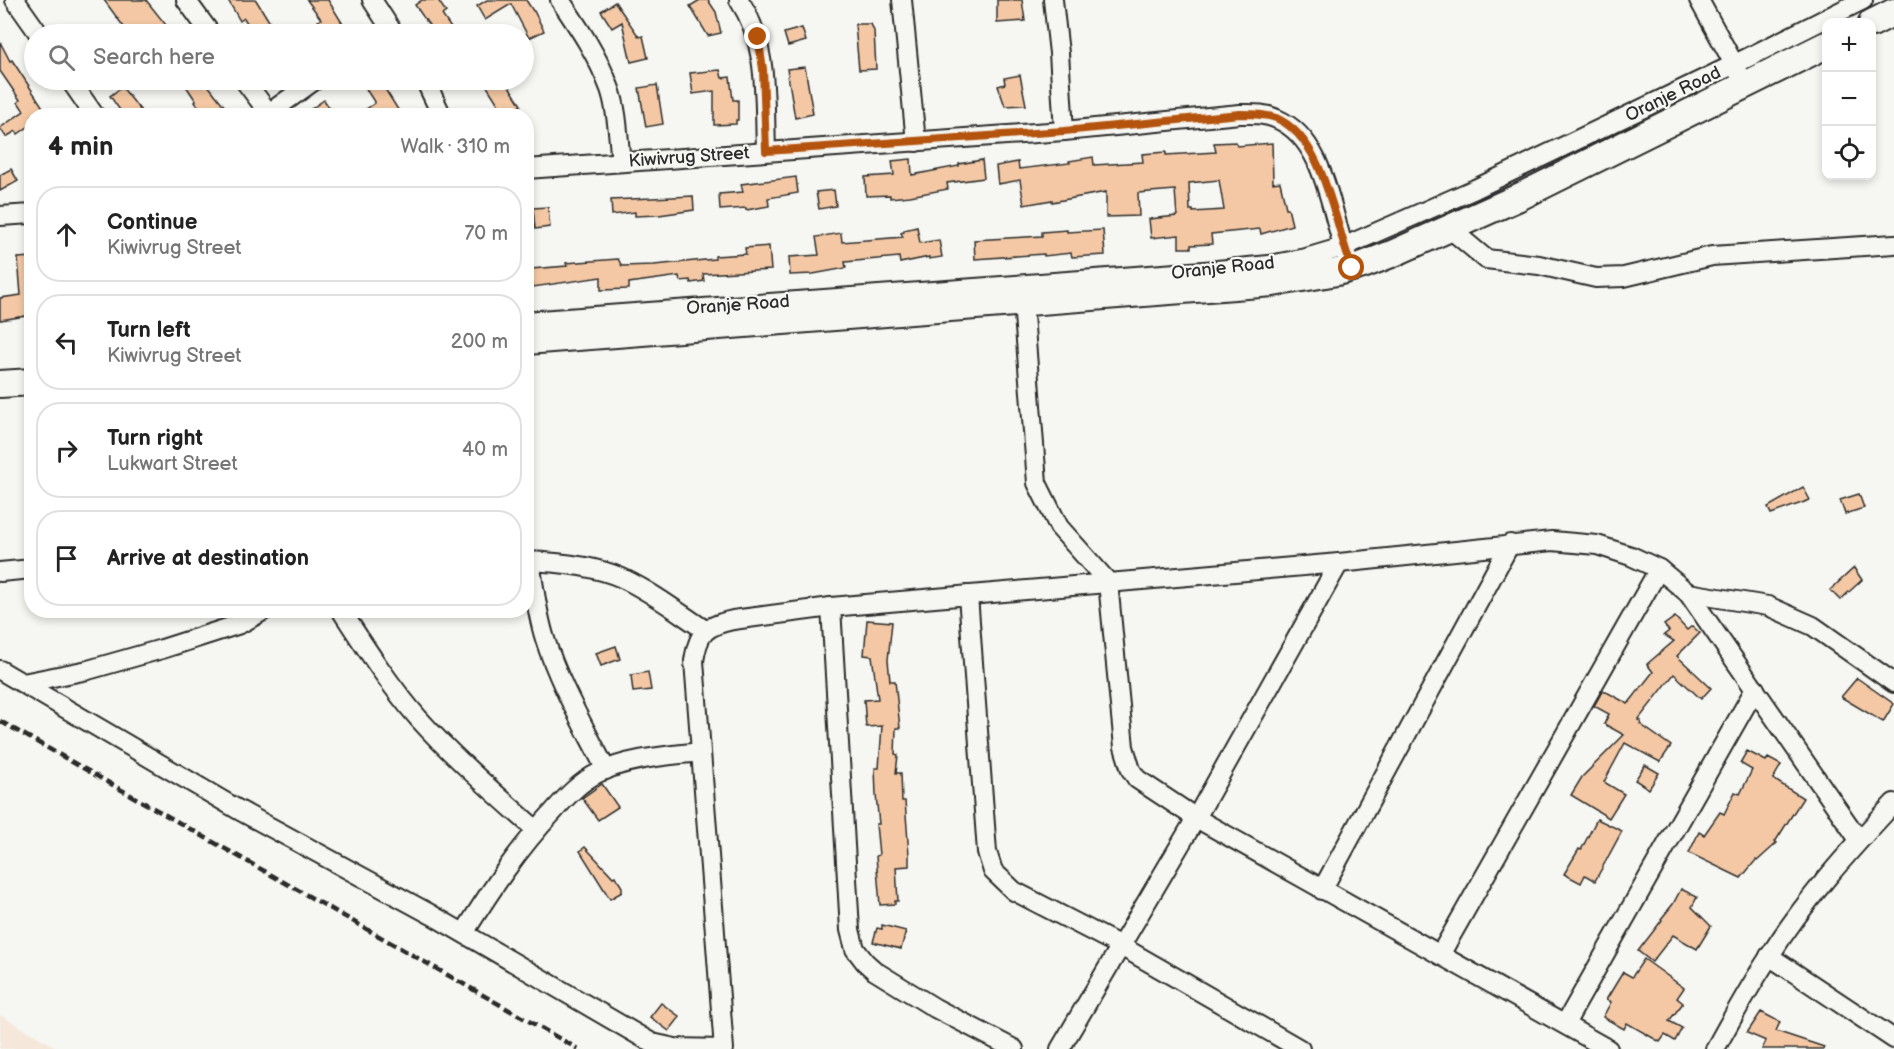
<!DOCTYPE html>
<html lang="en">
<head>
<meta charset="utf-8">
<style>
  :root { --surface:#fff; --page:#f6f6f6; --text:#222; --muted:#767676; --line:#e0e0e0 }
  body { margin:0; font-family:"Balsamiq Sans",sans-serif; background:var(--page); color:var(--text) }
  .controls { position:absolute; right:18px; top:18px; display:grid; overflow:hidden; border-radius:12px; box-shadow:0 3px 9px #0003 }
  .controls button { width:54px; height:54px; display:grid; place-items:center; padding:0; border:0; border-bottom:2px solid var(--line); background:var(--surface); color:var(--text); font:30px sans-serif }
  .stop { position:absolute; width:18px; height:18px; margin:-14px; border:4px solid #b45309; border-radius:50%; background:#fff }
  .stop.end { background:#b45309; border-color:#fff; box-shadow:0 2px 6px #0008 }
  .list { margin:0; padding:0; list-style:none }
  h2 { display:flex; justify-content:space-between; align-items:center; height:78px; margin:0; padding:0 24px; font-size:26px }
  h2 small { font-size:20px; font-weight:400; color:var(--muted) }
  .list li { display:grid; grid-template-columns:39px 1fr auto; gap:18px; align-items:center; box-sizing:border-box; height:96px; margin:0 12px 12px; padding:0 12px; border:2px solid var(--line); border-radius:24px }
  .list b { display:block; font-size:22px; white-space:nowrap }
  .list p { margin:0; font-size:20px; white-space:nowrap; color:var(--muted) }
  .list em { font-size:20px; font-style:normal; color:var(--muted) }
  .icon { flex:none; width:33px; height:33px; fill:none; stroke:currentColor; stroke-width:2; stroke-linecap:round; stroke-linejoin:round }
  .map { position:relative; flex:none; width:1894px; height:1049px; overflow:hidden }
  .search { position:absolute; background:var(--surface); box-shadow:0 3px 9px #0003; left:24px; top:24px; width:510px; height:66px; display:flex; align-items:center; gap:15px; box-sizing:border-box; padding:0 21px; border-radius:33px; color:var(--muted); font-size:22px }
  .panel { position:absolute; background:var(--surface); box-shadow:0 3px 9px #0003; left:24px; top:108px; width:510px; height:510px; border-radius:24px }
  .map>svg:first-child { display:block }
  .built { fill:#f5e8db }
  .building { fill:#f4c8a4; stroke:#2b2b2b; stroke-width:1.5; fill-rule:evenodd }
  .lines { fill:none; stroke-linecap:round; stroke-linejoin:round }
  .street-casing { stroke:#2b2b2b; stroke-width:22 }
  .secondary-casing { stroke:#2b2b2b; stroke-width:30 }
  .street { stroke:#f6f6f2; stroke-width:18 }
  .secondary { stroke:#f6f6f2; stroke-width:26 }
  .rail { stroke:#2b2b2b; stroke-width:4.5; stroke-dasharray:9 4.5; stroke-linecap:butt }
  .route { stroke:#b45309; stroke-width:8 }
  .labels { text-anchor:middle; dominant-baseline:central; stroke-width:4.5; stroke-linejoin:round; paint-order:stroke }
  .street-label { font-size:18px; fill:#2b2b2b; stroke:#f6f6f2 }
</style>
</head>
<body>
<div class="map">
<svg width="1894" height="1049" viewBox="0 0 1894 1049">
  <rect width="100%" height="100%" fill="#f6f6f2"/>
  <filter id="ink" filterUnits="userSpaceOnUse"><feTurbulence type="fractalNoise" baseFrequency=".0167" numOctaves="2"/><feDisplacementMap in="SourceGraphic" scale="12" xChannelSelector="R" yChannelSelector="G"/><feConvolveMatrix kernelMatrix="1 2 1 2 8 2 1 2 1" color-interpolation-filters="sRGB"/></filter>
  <g filter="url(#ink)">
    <path class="built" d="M0 1015 59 1049H0Z"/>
    <g class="building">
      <path d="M104 0H146L166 25 154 34H129Z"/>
      <path d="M228 0H256L272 26 270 28 274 34H254L244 18 240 21Z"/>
      <path d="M307 0H328L349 34H327L318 21 321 19Z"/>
      <path d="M422 0H438L446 12 442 15 455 34H435L415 5Z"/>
      <path d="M487 0H526L533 11H534L544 31 529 38 511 4 485 20 477 6Z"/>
      <path d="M700 0H708L716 12 721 33 708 36 690 6Z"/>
      <path d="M997 0H1022L1025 21 997 23Z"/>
      <path d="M615 2 639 37 643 36 648 58 631 62 622 22 612 28 601 11Z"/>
      <path d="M855 24H871L874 31 876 69 859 70Z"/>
      <path d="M802 28 806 41 788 46 784 33Z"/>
      <path d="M0 42 10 61 12 60 46 112 40 116H32V124L18 134 16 131 6 137 0 128 24 111 18 102 20 100 0 71Z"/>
      <path d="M805 67 813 114 795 118 787 69Z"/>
      <path d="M720 70 722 78 730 77 733 100H738V120H736V124L714 125V91L693 94 690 73Z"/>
      <path d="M1020 75 1026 105 1005 106 998 86 1005 84 1004 78Z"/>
      <path d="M182 80H204L225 107 223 108 228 116H205L195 102 196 101Z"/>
      <path d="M360 80H400L385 89 402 116H356L375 103Z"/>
      <path d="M483 80H505L521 105 505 115Z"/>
      <path d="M657 85 663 124 646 127 639 88Z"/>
      <path d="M122 87 145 116H124L110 96Z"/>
      <path d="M324 100 335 116H301Z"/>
      <path d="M1236 142 1237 146 1272 143 1273 183 1280 182 1286 208H1288L1292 225 1261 234 1260 229 1211 234 1212 244 1191 245V248H1179V235L1151 238 1149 219 1177 216 1175 190 1138 193 1139 216 1106 217V192L1052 202V200L1024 205 1020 180 998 184 996 166 1018 162 1019 169 1070 163 1069 161 1093 157 1094 165 1143 162 1142 154 1166 152V155L1216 152 1214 143ZM1219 180 1224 210 1193 212V210H1190L1189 183Z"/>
      <path d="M911 159 912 175 959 166V164L982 160 984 178 947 183 948 189 910 196 890 198V195L866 196 865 177 894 175 892 161Z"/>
      <path d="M11 169 18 181 0 191V175Z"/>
      <path d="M796 177 798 193 768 198 769 206 746 210V208L720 210 719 194 743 192 741 184Z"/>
      <path d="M834 190 836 206 819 209 816 192Z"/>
      <path d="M693 196 694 210 659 215 635 216V212L612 215 611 200Z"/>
      <path d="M548 207 550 227 535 229 533 208Z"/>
      <path d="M917 227 920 243 939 240 942 257 929 259V257L900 263 899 257 845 262 846 268 813 274 790 275 789 257 819 255 816 237 841 233 842 242 903 237 901 233 904 232V230Z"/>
      <path d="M1067 230V232L1103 230 1105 255 1072 257 1071 253 1044 256V254L975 259 974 240 1042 236V232Z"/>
      <path d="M769 246 771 270 703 274 704 281 691 283 690 280 680 281 679 276 629 283V289L601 290V277L533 287 531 269 567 266 566 263 618 259 622 266 654 265 715 259V256L746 254 745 248Z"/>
      <path d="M32 257V315L0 320V298L21 295 18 258Z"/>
      <path d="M1803 487 1810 500 1771 514 1768 507Z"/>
      <path d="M1859 494 1864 508 1845 514 1840 500Z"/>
      <path d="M1854 568 1862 580 1840 600 1830 590Z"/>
      <path d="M1675 617 1687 630 1692 626 1700 633 1677 656 1711 688 1701 699 1674 674 1638 720 1641 721 1640 724 1671 746 1660 762 1625 743 1604 782 1624 794 1609 818 1571 795 1582 777 1624 735 1604 724 1609 714 1594 706 1603 690 1628 704 1653 672 1647 664 1674 641 1664 635 1669 631 1664 625Z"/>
      <path d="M867 620 892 622 888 660 890 681H895L900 728H896L895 754 898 755 896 773H901L902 801H905L909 855V866L896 867 898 901H895V904L880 905 876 856 879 855 876 824H879L876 795 875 768H879L882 726 866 727 864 700 878 699 872 656 864 655Z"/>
      <path d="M616 646 620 659 601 666 596 653Z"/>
      <path d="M648 672 651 690 633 692 631 675Z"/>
      <path d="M1857 678 1894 704 1883 722 1841 697Z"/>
      <path d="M1747 751 1766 761 1768 758 1781 765 1773 779 1803 798 1775 842 1777 843 1757 861 1756 860 1741 878 1689 853 1699 832 1704 835 1720 812 1724 814 1735 792 1740 794 1752 770 1740 763Z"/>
      <path d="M1645 765 1659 773 1649 789 1635 780Z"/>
      <path d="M602 784 618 807 598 820 582 798Z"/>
      <path d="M1597 819 1622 831 1595 881 1585 875 1581 883 1564 874 1579 849 1581 850Z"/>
      <path d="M585 847 613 877 615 876 622 887V892L610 899 580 851Z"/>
      <path d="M1681 889 1697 897 1692 907 1711 926 1697 949 1673 935 1652 962 1638 951 1662 920 1661 919 1673 904Z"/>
      <path d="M882 925 906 931 901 949 873 942 877 928 882 929Z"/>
      <path d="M1644 959 1684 988 1677 998 1683 1003 1669 1021 1682 1028 1675 1041 1665 1035 1660 1042 1627 1023 1624 1029 1603 1017 1611 1002 1606 1000 1623 972 1632 977Z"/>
      <path d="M661 1003 680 1017 669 1031 650 1017Z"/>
      <path d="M1761 1012 1780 1022 1776 1031 1824 1047 1823 1049H1762L1766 1041 1747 1033Z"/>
    </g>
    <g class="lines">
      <g class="street-casing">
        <g id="street">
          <path d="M15 0 39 34"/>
          <path d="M186 0 211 34"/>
          <path d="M372 0 394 34"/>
          <path d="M560 0C579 28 598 56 610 89 618 112 618 138 621 162"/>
          <path d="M739 0C769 45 764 100 766 151"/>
          <path d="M902 0 916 142"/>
          <path d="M1053 0 1059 53 1064 131"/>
          <path d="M1699 0 1740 75"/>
          <path d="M70 80 95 116"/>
          <path d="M244 80 271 116"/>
          <path d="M425 80 442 116"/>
          <path d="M265 116 315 80"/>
          <path d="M526 169 1064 131 1240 114C1252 114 1265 113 1277 119 1326 140 1330 212 1347 257"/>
          <path d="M0 216 32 214"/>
          <path d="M1449 228 1486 259 1539 265 1596 278 1624 277 1712 256 1894 244"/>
          <path d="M1023 302 1037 483 1059 527 1108 582 1124 747 1131 770 1137 779 1196 818 1608 1049"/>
          <path d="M526 321 1217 270 1269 265 1306 258 1343 247 1475 189 1735 64 1863 0"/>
          <path d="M526 561C556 562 595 566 622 578 652 592 678 612 705 630"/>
          <path d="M530 561C534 587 537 614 545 639 559 684 585 728 606 770"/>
          <path d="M0 572 32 569"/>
          <path d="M1688 593 1768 606 1813 626 1894 683"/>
          <path d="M968 595 987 852 993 871 1014 891 1119 945 1300 1049"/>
          <path d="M831 607 850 930 855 949 865 962 875 971 935 1008 1014 1049"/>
          <path d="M341 610C365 647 390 686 419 719 455 759 496 794 536 830"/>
          <path d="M0 670 237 809 432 915 652 1043 675 1048 723 1049"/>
          <path d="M23 683 88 670 162 649 240 624 265 610"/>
          <path d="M1322 890 1510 544"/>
          <path d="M464 933C491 890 518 849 553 812 566 797 580 782 598 773 629 758 666 756 700 752"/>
          <path d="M1440 955 1659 569"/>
          <path d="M1769 956 1894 1039"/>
          <path d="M1565 1024 1755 689"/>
          <path d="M724 1049 694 661C698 633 705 626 733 620L831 607 1339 563 1552 541 1597 545 1631 556 1659 569 1688 593 1859 840"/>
          <path d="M1060 1049 1196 818 1339 563"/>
          <path d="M1715 1049C1732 1018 1749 987 1769 957 1804 901 1849 851 1894 803"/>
        </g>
      </g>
      <g class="secondary-casing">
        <g id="secondary">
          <path d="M1872 23 1894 12"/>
          <path d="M526 341 1273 283 1337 272 1363 265 1394 253 1517 198 1826 45"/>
          <path d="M0 384 32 382"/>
        </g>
      </g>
      <use href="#street" class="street"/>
      <use href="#secondary" class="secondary"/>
      <path class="rail" d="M0 721 578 1049"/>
    </g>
  </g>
  <g class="lines" filter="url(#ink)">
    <path class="route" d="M758 37 763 69 766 151 1064 131 1240 114C1252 114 1265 114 1276 118 1325 139 1334 223 1352 268"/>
  </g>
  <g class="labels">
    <g class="street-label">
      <text transform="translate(1673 94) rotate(-26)">Oranje Road</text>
      <text transform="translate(689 157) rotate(-4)">Kiwivrug Street</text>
      <text transform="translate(1223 268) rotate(-6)">Oranje Road</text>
      <text transform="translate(738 305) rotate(-4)">Oranje Road</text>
    </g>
  </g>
</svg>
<div class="controls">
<button>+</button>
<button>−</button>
<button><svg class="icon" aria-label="locate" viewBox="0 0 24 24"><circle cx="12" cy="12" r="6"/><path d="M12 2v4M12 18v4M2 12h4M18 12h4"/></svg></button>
</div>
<div class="stop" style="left:1352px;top:268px"></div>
<div class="stop end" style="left:758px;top:37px"></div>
<div class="search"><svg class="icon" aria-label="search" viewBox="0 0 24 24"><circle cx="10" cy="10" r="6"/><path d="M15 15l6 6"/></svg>Search here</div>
<section class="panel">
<h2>4 min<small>Walk · 310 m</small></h2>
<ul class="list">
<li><svg class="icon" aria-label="ahead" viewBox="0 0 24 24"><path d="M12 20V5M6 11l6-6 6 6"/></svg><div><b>Continue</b><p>Kiwivrug Street</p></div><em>70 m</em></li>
<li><svg class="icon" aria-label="left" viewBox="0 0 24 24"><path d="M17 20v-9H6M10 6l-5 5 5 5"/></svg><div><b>Turn left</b><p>Kiwivrug Street</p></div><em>200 m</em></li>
<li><svg class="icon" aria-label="right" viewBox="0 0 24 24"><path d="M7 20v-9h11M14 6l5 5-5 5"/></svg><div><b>Turn right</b><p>Lukwart Street</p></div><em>40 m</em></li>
<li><svg class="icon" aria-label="arrive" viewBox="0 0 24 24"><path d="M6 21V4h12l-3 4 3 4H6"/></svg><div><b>Arrive at destination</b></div></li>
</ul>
</section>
</div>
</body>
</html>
